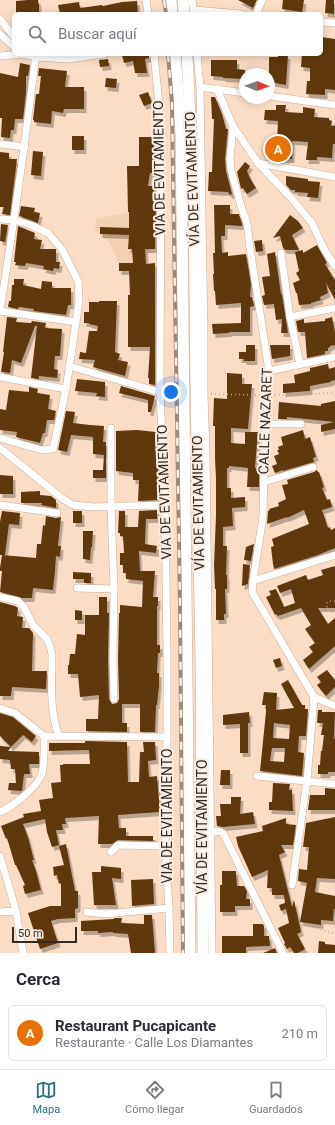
<!DOCTYPE html>
<html lang="es">
<head>
<meta charset="utf-8">
<style>
  :root { --surface:#fff; --page:#f2f2f3; --text:#2b2b33; --muted:#7c7c81; --line:#e1e1e2; --accent:#296f7d }
  body { margin:0; font-family:Roboto,sans-serif; background:var(--page); color:var(--text) }
  .compass { position:absolute; left:239px; top:68px; width:36px; height:36px; border-radius:50%; background:var(--surface); box-shadow:0 2px 10px #0003; rotate:91deg }
  .scale { position:absolute; left:12px; bottom:10px; width:65px; box-sizing:border-box; padding-left:4px; border:2px solid #352a21; border-top:0; font-size:11px; line-height:14px; white-space:nowrap; color:#352a21; -webkit-text-stroke:3px #faeee4; paint-order:stroke }
  .you { position:absolute; left:171px; top:392px; width:14px; height:14px; margin:-10px; border:3px solid #fff; border-radius:50%; background:#1a73e8; box-shadow:0 0 0 6px #1a73e833 }
  .badge { display:grid; place-items:center; width:26px; height:26px; border-radius:50%; background:var(--accent); color:#fff; font-size:13px; font-weight:700 }
  .pin { position:absolute; translate:-50% -50%; border:2px solid #fff; box-shadow:0 1px 4px #0006 }
  .list { margin:0; padding:0; list-style:none }
  h2 { display:flex; justify-content:space-between; align-items:center; height:52px; margin:0; padding:0 16px; font-size:17px }
  h2 small { font-size:13px; font-weight:400; color:var(--muted) }
  .list li { display:grid; grid-template-columns:26px 1fr auto; gap:12px; align-items:center; box-sizing:border-box; height:56px; margin:0 8px 8px; padding:0 8px; border:1px solid var(--line); border-radius:6px }
  .list b { display:block; font-size:15px; white-space:nowrap }
  .list p { margin:0; font-size:13px; white-space:nowrap; color:var(--muted) }
  .list em { font-size:13px; font-style:normal; color:var(--muted) }
  .icon { flex:none; width:22px; height:22px; fill:none; stroke:currentColor; stroke-width:2; stroke-linecap:round; stroke-linejoin:round }
  .map { position:relative; flex:none; width:335px; height:953px; overflow:hidden }
  .search { position:absolute; background:var(--surface); box-shadow:0 2px 10px #0003; left:12px; right:12px; top:12px; height:44px; display:flex; align-items:center; gap:10px; box-sizing:border-box; padding:0 14px; border-radius:6px; color:var(--muted); font-size:15px }
  .sheet { height:116px; background:var(--surface) }
  nav { display:flex; justify-content:space-around; align-items:center; box-sizing:border-box; height:56px; border-top:1px solid var(--line); background:var(--surface); font-size:11px; color:var(--muted) }
  nav a { display:grid; justify-items:center; gap:2px }
  nav .on { color:var(--accent) }
  .map>svg:first-child { display:block }
  .built { fill:#f4d0b3 }
  .building { fill:#60370e; fill-rule:evenodd; filter:url(#shadow) }
  .lines { fill:none; stroke-linecap:round; stroke-linejoin:round }
  .minor-casing { stroke:#caad96; stroke-width:8 }
  .trunk-casing { stroke:#caad96; stroke-width:12 }
  .path { stroke:#bda591; stroke-width:1.5; stroke-dasharray:1 3; stroke-linecap:butt }
  .minor { stroke:#fff; stroke-width:7 }
  .trunk { stroke:#fff; stroke-width:11 }
  .rail-casing { stroke:#9f8a79; stroke-width:4 }
  .rail { stroke:#faeee4; stroke-width:2.5; stroke-dasharray:8; stroke-linecap:butt }
  .labels { text-anchor:middle; dominant-baseline:central; stroke-width:4; stroke-linejoin:round; paint-order:stroke }
  .street-label { font-size:14px; fill:#352a21; stroke:#faeee4 }
</style>
</head>
<body>
<div class="map">
<svg width="335" height="953" viewBox="0 0 335 953">
  <defs>
    <filter id="shadow"><feDropShadow dx="2.5" dy="4" stdDeviation="0" flood-color="#0004"/></filter>
  </defs>
  <rect width="100%" height="100%" fill="#fbddc5"/>
  <path class="built" d="M130 212 150 218 148 263 119 264 116 255 110 244 103 236 95 230 96 219Z"/>
  <g class="building">
    <path d="M28 0H38L39 5V14H16V1Z"/>
    <path d="M238 0H257L253 8Z"/>
    <path d="M283 0H304L302 12 282 9Z"/>
    <path d="M326 0H334V14L325 13Z"/>
    <path d="M137 1 138 14H60L58 5 79 2 80 8 102 5 103 6 122 2Z"/>
    <path d="M321 37 335 39V90L325 89V95L306 94 307 81H310V68L301 67 302 54H321Z"/>
    <path d="M128 54H149V58L145 59 147 73H135L133 61 124 63 122 55Z"/>
    <path d="M278 55H288L286 85 269 82V57H278Z"/>
    <path d="M108 59 109 66 100 67 99 60Z"/>
    <path d="M211 60H237V69L245 70V79L223 78V77L211 76Z"/>
    <path d="M20 63 30 65 28 76H26V93L23 119H15L14 130H11L10 138 1 137 2 118H0V73L18 77Z"/>
    <path d="M39 68 67 71 65 87H84V109H64L63 113 52 111 51 124 34 122V120H33L36 94H39L41 76H38Z"/>
    <path d="M106 78 117 79 116 88 105 87Z"/>
    <path d="M148 92 152 103 144 106 139 95Z"/>
    <path d="M211 97H215L222 114 226 129H228L225 159 226 171 232 194 230 195 228 192 208 191 209 172H212L214 119H212Z"/>
    <path d="M276 105H286L285 112 303 113V107L315 109 314 117 329 118V120L332 121 331 126H335V144H333L332 158 317 157V160H306L308 142 292 141V159H283V152H281V151H266V141L277 142 278 121 264 120 265 110H276Z"/>
    <rect x="72" y="136" width="12" height="14"/>
    <path d="M139 137H152V144H154V156H156V173H150L148 186H154V199H156L155 249H145L146 264 155 263V385L149 384V378H148L150 347H128V295H130L129 271H119V263H133L132 249H128L129 235 100 234V227L129 228V212H128L127 166H139Z"/>
    <path d="M33 151 43 152 41 176 31 175Z"/>
    <path d="M0 152 9 153V159H17L10 215 2 214 4 207H0Z"/>
    <path d="M245 162 250 166 247 171 250 178 256 188 247 194 243 188 241 189 237 172Z"/>
    <path d="M286 176 308 179V181L320 182 318 198 307 197 308 193 295 192V190H291L286 185Z"/>
    <path d="M214 205H230V214H239L242 224V226L225 225V236H221L222 253 228 252V256L246 254 251 284 250 297H252L254 306 250 307V332H229V333L213 334 212 324 241 323V303L216 305 215 291H214L213 274H214L213 253H215Z"/>
    <path d="M21 206 35 208 34 212 40 213 38 223 19 216Z"/>
    <path d="M290 215 298 221 303 228 292 235 299 250H285L283 248 280 236 273 238Z"/>
    <path d="M1 224 8 225 5 242 0 241Z"/>
    <path d="M18 226 35 233 34 239 42 240 40 249H56V262H60L59 269 54 268 53 271 43 269 44 266 26 263 25 266 15 265 16 262H14Z"/>
    <path d="M262 240 263 251 256 252 254 241Z"/>
    <path d="M317 245 327 263 325 264 335 280V300L326 283 328 293 320 297 321 300 311 303V304L299 305 297 293H296L293 283 300 280 296 273 299 271 295 252 303 250V253Z"/>
    <path d="M275 252 281 294H282L288 333H281L282 319 276 320 274 304 264 305 262 296 265 295 262 277 270 276 267 254Z"/>
    <path d="M14 279H24L23 285 41 289 42 281 52 282V288H71V305H68L66 315 33 311 34 309 19 307 18 309 8 307 9 301H11L12 285H14Z"/>
    <path d="M99 301H117L115 352 120 354 118 360 128 362 125 376 93 367 95 360 79 359 80 352 86 353 89 331H97L98 326 89 324V323H84V312H89V302H99Z"/>
    <path d="M7 317 17 318 16 322 31 323 32 321 46 323 45 328 62 329 60 356H55L54 369 58 370 57 378 39 376V379L31 378 37 326H35L21 363 12 360 10 373 1 372 4 352H3Z"/>
    <path d="M332 317 335 333V345L330 346V347L328 348V351H325V354L307 358 305 332H298L296 321 304 319V323L325 321V319Z"/>
    <path d="M246 345H255V361H244V359H239V352H246Z"/>
    <path d="M270 345H290V356L272 359Z"/>
    <path d="M328 364 329 369 335 367V380L331 381V382L310 386V391L283 393V384L295 383 294 375 310 371V368Z"/>
    <path d="M227 373 242 374V384H252L248 429 231 428V443L245 444V432H258L257 443 255 468H259V487H247L248 468 229 466V468H227V488H231V498L245 497V507L232 508 233 526 223 527V546H227L226 575H227V589H225L226 614H224V620H216V589H215L214 565 216 516V478L215 459V426H213L214 398 227 399Z"/>
    <path d="M77 379 105 382V397L96 396 97 393 75 391Z"/>
    <path d="M121 386 155 396 151 412H148V400L119 393Z"/>
    <path d="M29 387 38 389 37 393 50 395 48 409 56 411 54 420H47L45 433H43L40 443 16 437 17 432 0 430V409L6 410 9 390 29 392Z"/>
    <path d="M335 401V429L321 432V425L334 422 287 417V419H278L279 402 321 406V404Z"/>
    <path d="M66 411 75 412 73 423 90 425 104 426 103 442H106V478H93V470H103L104 455 93 454V437L71 435 67 452 58 450Z"/>
    <path d="M137 430 156 432 155 450H156V459H157V467H158L157 500 138 501 139 480H133V473L116 471V431Z"/>
    <path d="M303 430 305 439 310 437 316 457 313 458 314 462 283 471V470L275 473 272 466 277 464 274 456 279 454 277 450H279L278 447 283 445 281 437Z"/>
    <path d="M317 470 318 472H319L324 487 322 488 327 500 330 499 332 507 322 510 328 528 330 527 331 530 335 528V548L318 555 274 569 273 564 271 547 274 546 272 539 309 524 304 510 287 518V517L267 524 268 511 270 510 269 509 279 506 278 503 286 499 282 485 288 484 287 480 314 472Z"/>
    <path d="M0 475 13 476V494H0Z"/>
    <path d="M40 491V495L51 496 56 500V508L41 505 42 503H21V492Z"/>
    <path d="M157 510V519H146L145 544 157 546 156 553 139 551 140 571H155L153 597H158V606H157V645H160V653H158L157 673H159V686L157 705H156L155 732H140V704H122V723H127V732L86 731V719H98L99 695 80 697 78 674H68V665H69L70 654H75L77 634 85 635V615H99V597H107V613H109L108 659 109 699 112 704 117 703 119 699 118 659 119 613H120V605L142 607 143 581 126 579V573H123V565H120V553H124L123 536H120V533H118L119 511H125V527H138L139 511Z"/>
    <path d="M2 511 20 513 19 525 9 524 5 555H0V522Z"/>
    <rect x="73" y="511" width="9" height="12"/>
    <path d="M46 516 56 518 61 517 58 546H61L60 557 56 556 55 571 53 590 33 588 32 598H22L0 592 2 571H0V568L2 555 36 558 37 544H41L43 525 45 526Z"/>
    <path d="M83 531H93L92 547H91L90 560 83 559Z"/>
    <path d="M254 544 251 561 244 560 246 547Z"/>
    <path d="M243 564 250 565 248 584 242 586Z"/>
    <path d="M335 566V608H318L328 624 335 618V646L309 669 303 660 313 652 309 647 315 643 305 629 311 625 301 608 278 616 276 614 275 615 266 597 271 595 269 591 276 589 284 607 295 603 291 589 280 593 277 586 306 575 308 580 323 575 321 570Z"/>
    <path d="M73 572 91 573V583H84V579H73Z"/>
    <path d="M0 602 15 606 18 608 17 616 23 617 22 628H29L33 633 32 671H47L46 689 12 687 11 696H0Z"/>
    <path d="M75 610 82 611V620H75Z"/>
    <path d="M280 658 282 666 276 668 273 660Z"/>
    <path d="M327 670 335 680V687L326 696 317 685 321 682 317 677Z"/>
    <path d="M288 680 302 705H305V709H308L306 736H299L298 752 304 753 302 776 260 771 266 712V705H262L264 692 277 693 276 710 294 708 281 684ZM274 723 290 725 289 739 273 738ZM272 748H285L284 762 270 761Z"/>
    <path d="M318 710H322V712H335L334 738 335 739V772H328V774H318V765H320L321 751H322L324 735H321L323 723H317Z"/>
    <path d="M249 712 250 723H248V753H240V724L223 725V715Z"/>
    <path d="M0 713 13 717 36 736 32 742 23 735 11 747 0 736Z"/>
    <path d="M85 741 127 742 128 782H139L140 752H144L143 742H155L156 760 148 761 149 777 157 776 160 812 118 815 119 828H126V836H153V841L118 840 112 844H98L99 816 65 818 66 824H62L63 830H56L59 845 52 847 47 832 45 819 23 824 28 837 34 860H32L36 871 41 890 25 894 23 886 25 885 16 865H15L7 838 6 839 1 826 24 817 23 814 41 811 39 800 53 798 51 783 61 782 60 765H63V764H90L89 750 49 751V743H85Z"/>
    <path d="M0 746 11 747 8 751 39 752V764H29L30 774H24L22 791 8 790 9 783H16L15 769H11L10 760 0 759Z"/>
    <path d="M221 770H230V785H220Z"/>
    <path d="M273 783 290 784 289 790H292L293 811 269 810V802H272Z"/>
    <path d="M325 788 335 789V810H308L310 795H325Z"/>
    <path d="M231 797H241L240 814 253 812 255 824 223 827 217 826 216 816H221L220 804H231Z"/>
    <path d="M335 817V879L317 878 315 892 335 896V909H334L333 921 321 920V925L300 922 307 883 298 881 299 869 307 870 309 847H303L306 823Z"/>
    <path d="M286 818V824L296 825 293 845H281L285 852 279 855 292 907 294 900 301 932 297 934 305 949 298 953H294L290 947 287 949 284 944 285 943 278 928 289 923 286 909 281 911 279 905 285 903 284 895H272V888H267L268 870 252 877 238 846 236 837 263 831 262 826Z"/>
    <path d="M66 844 75 891H78V908L75 909V918L58 919 51 921 58 943 40 949 28 913 50 906H61V883L59 884 57 875 54 876 53 867 64 865 59 846Z"/>
    <path d="M101 866 121 868V879L112 878 116 905H94L92 872H101Z"/>
    <path d="M222 871H236L237 886H244L247 891 246 899H250V906H235V912H220V885H222Z"/>
    <path d="M153 879 154 904 132 906 131 880Z"/>
    <path d="M144 915H152L155 953H131L128 934 113 933V932L98 933V931H81V921L114 919V918H122L121 923 144 924Z"/>
    <path d="M253 924H263L264 926V936H269L270 946 246 947V953H222V936H253Z"/>
    <path d="M319 941 325 942V944L335 945V953H318Z"/>
    <path d="M275 948 277 953H263Z"/>
  </g>
  <g class="lines">
    <g class="minor-casing">
      <g id="minor">
        <path d="M146 0 148 14"/>
        <path d="M192 0 194 14"/>
        <path d="M194 10 241 14"/>
        <path d="M256 14 262 0"/>
        <path d="M0 19 14 37"/>
        <path d="M321 22 335 23"/>
        <path d="M0 34 14 47"/>
        <path d="M22 54 36 57 68 59 104 54"/>
        <path d="M154 54 161 124 160 392 165 505 167 652V737L165 846 169 908 170 953"/>
        <path d="M197 54 200 87 204 338V394L206 452 212 953"/>
        <path d="M0 56 23 54"/>
        <path d="M200 87 245 93"/>
        <path d="M217 89 233 126 230 159 231 170 241 206 247 223 250 248 269 371 264 467 263 516 253 581 252 592 314 697 335 706"/>
        <path d="M269 96 335 105"/>
        <path d="M233 126 258 163 293 200 312 223 324 249 335 266"/>
        <path d="M0 144 25 147"/>
        <path d="M258 163 335 177"/>
        <path d="M0 219 14 220 31 225 48 233 62 249 78 281 79 300 76 322"/>
        <path d="M281 253 290 317 300 364"/>
        <path d="M0 311C13 228 25 145 35 61L36 57"/>
        <path d="M290 317 335 308"/>
        <path d="M69 366 160 392"/>
        <path d="M269 371 335 357"/>
        <path d="M0 377 66 389"/>
        <path d="M265 424H301"/>
        <path d="M111 428V507L114 589 113 659 114 699"/>
        <path d="M0 438 42 450 53 449 66 389 76 322 0 311"/>
        <path d="M0 448 63 499 73 505 93 507 165 505"/>
        <path d="M264 482 313 467"/>
        <path d="M0 505 57 513"/>
        <path d="M253 581 335 555"/>
        <path d="M77 588 114 589"/>
        <path d="M0 597 18 601 24 607 33 625 47 639 50 646 52 654C52 681 49 711 59 736"/>
        <path d="M0 708 15 713 44 736"/>
        <path d="M257 776 335 784"/>
        <path d="M0 812C12 807 39 786 42 773 45 761 44 748 44 736L167 737"/>
        <path d="M210 834C216 831 218 830 223 833L283 953"/>
        <path d="M111 852 118 845 165 846"/>
        <path d="M0 856 16 911 23 953"/>
        <path d="M292 885 307 781 314 697"/>
        <path d="M0 912 16 911"/>
        <path d="M87 912 105 914 169 908"/>
      </g>
    </g>
    <g class="trunk-casing">
      <g id="trunk">
        <path d="M171 0 172 14"/>
        <path d="M183 0 184 14"/>
        <path d="M175 54 181 134 190 953"/>
        <path d="M187 54 194 205 196 393 201 661 203 953"/>
      </g>
    </g>
    <g class="path">
      <path d="M211 394 261 395"/>
      <path d="M275 395 335 393"/>
      <path d="M335 601H329L327 603V607C328 611 331 613 335 612"/>
      <path d="M305 925 335 934"/>
    </g>
    <use href="#minor" class="minor"/>
    <use href="#trunk" class="trunk"/>
    <g class="rail-casing">
      <g id="rail">
        <path d="M164 0 166 14"/>
        <path d="M168 54 172 103 173 173 180 605 183 953"/>
      </g>
    </g>
    <use href="#rail" class="rail"/>
  </g>
  <g class="labels">
    <g class="street-label">
      <text transform="translate(159 168) rotate(-91)">VIA DE EVITAMIENTO</text>
      <text transform="translate(192 179) rotate(-92)">VÍA DE EVITAMIENTO</text>
      <text transform="translate(265 421) rotate(-88)">CALLE NAZARET</text>
      <text transform="translate(164 492) rotate(-92)">VIA DE EVITAMIENTO</text>
      <text transform="translate(198 503) rotate(-91)">VÍA DE EVITAMIENTO</text>
      <text transform="translate(167 816) rotate(-90)">VIA DE EVITAMIENTO</text>
      <text transform="translate(202 827) rotate(-90)">VÍA DE EVITAMIENTO</text>
    </g>
  </g>
</svg>
<svg class="compass" viewBox="-18 -18 36 36"><path d="M0-13l5 13h-10z" fill="#e53935"/><path d="M0 13l5-13h-10z" fill="#7c7c81"/></svg>
<div class="scale">50 m</div>
<div class="you"></div>
<div class="pin badge" style="left:278px;top:149px;background:#e8710a">A</div>
<div class="search"><svg class="icon" aria-label="search" viewBox="0 0 24 24"><circle cx="10" cy="10" r="6"/><path d="M15 15l6 6"/></svg>Buscar aquí</div>
</div>
<section class="sheet">
<h2>Cerca<small></small></h2>
<ul class="list">
<li><span class="badge" style="background:#e8710a">A</span><div><b>Restaurant Pucapicante</b><p>Restaurante · Calle Los Diamantes</p></div><em>210 m</em></li>
</ul>
</section>
<nav>
<a class="on"><svg class="icon" aria-label="map" viewBox="0 0 24 24"><path d="M3 6l6-2 6 2 6-2v14l-6 2-6-2-6 2zM9 4v14M15 6v14"/></svg>Mapa</a>
<a><svg class="icon" aria-label="directions" viewBox="0 0 24 24"><path d="M12 3l9 9-9 9-9-9zM9 14v-3h6M13 9l2 2-2 2"/></svg>Cómo llegar</a>
<a><svg class="icon" aria-label="saved" viewBox="0 0 24 24"><path d="M7 4h10v16l-5-4-5 4z"/></svg>Guardados</a>
</nav>
</body>
</html>
